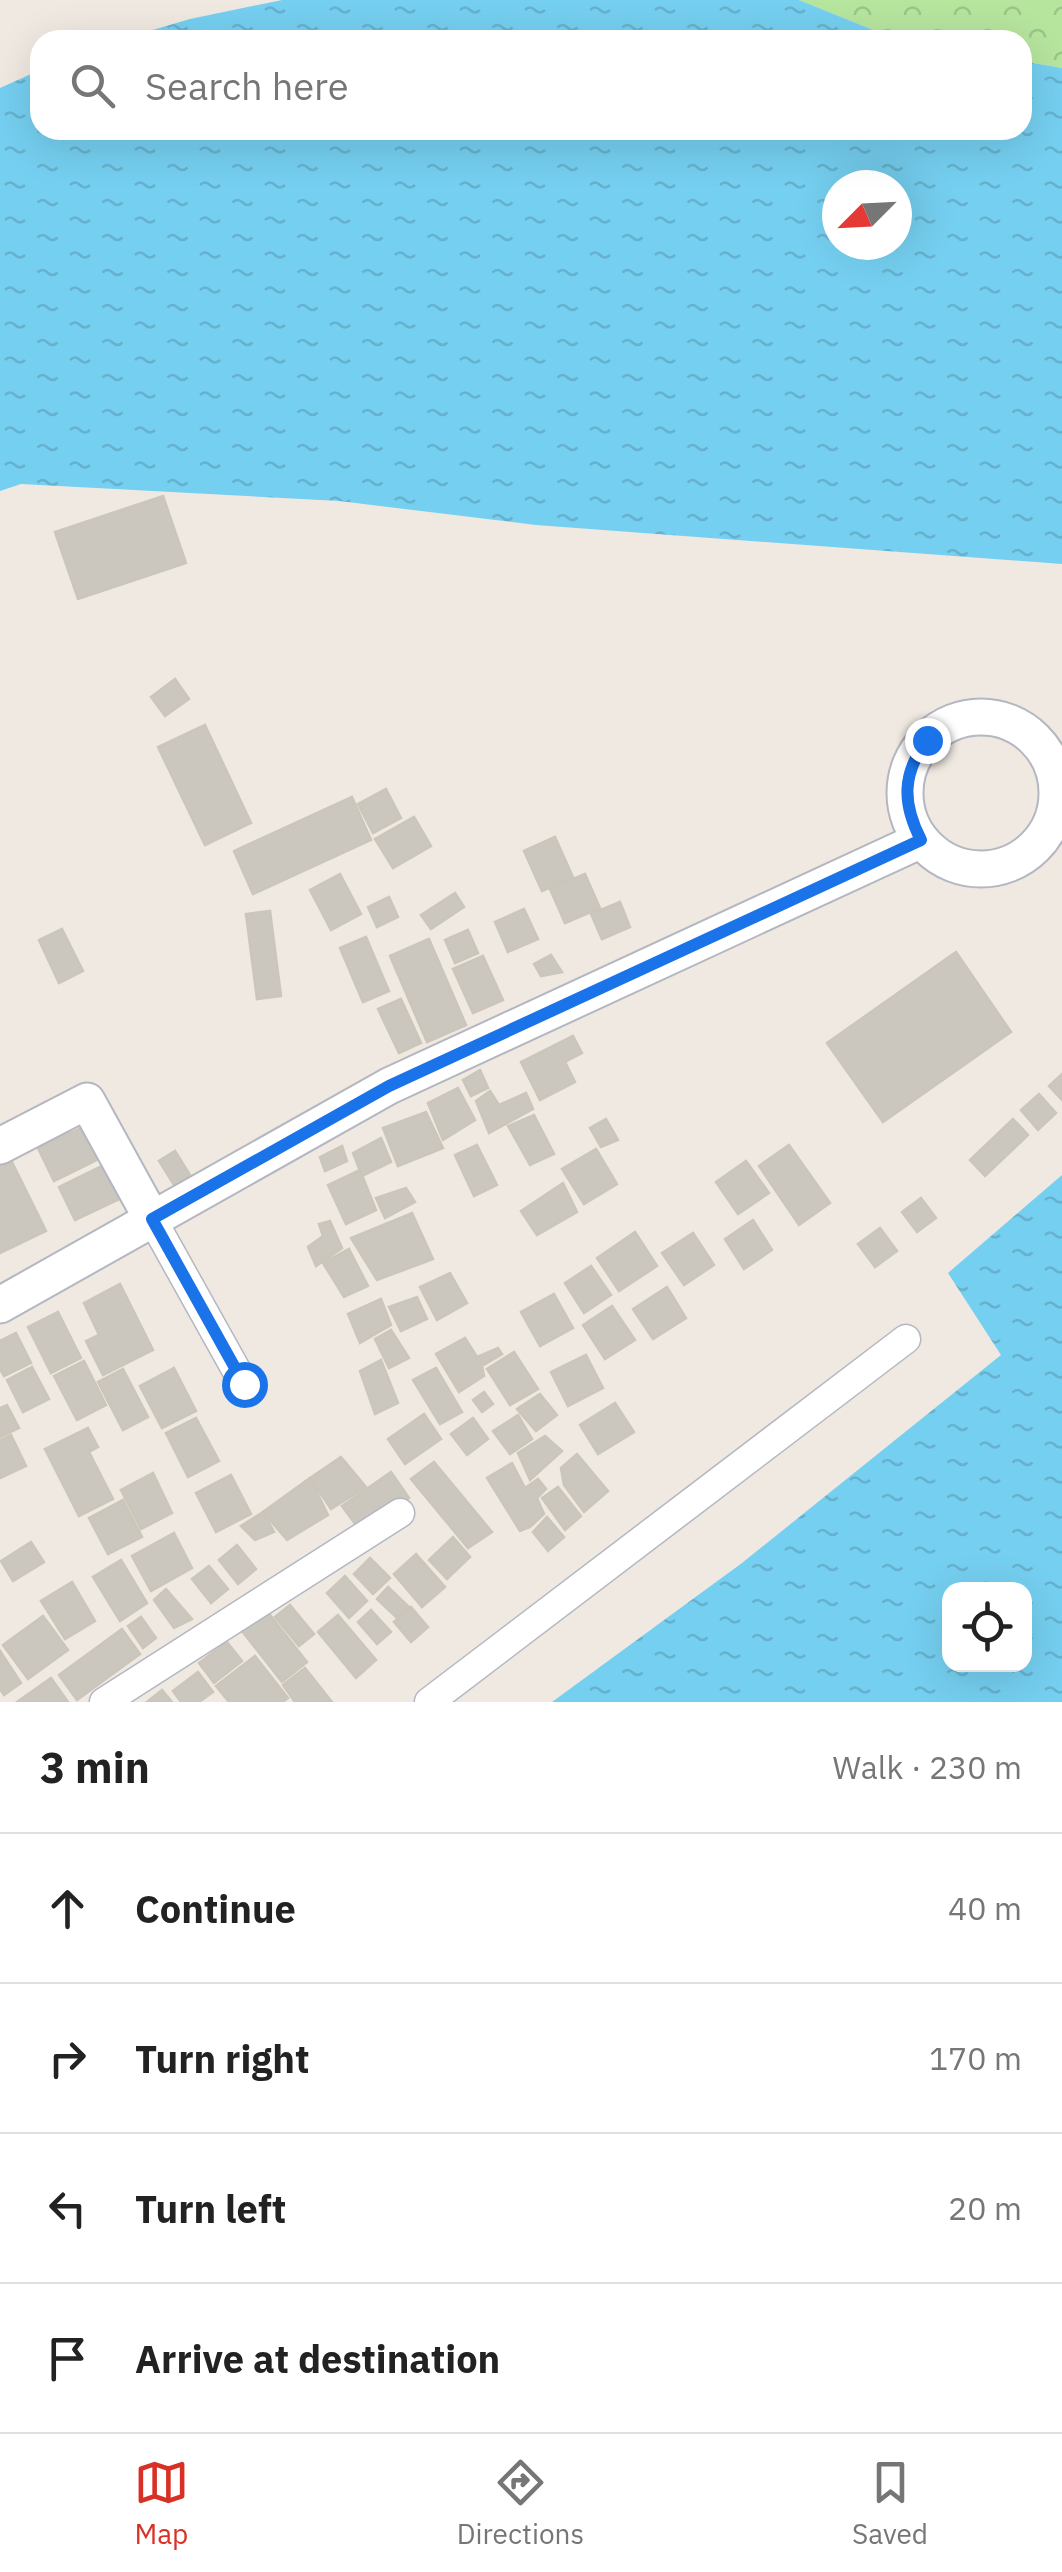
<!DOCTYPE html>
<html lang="en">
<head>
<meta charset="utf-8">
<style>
  :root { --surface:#fff; --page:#f6f6f6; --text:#222; --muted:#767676; --line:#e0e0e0; --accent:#d93025 }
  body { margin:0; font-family:"IBM Plex Sans",sans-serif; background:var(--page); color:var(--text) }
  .controls { position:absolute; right:30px; bottom:30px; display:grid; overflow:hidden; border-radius:20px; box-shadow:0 10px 40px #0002 }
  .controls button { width:90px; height:90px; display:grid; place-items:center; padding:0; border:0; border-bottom:2px solid var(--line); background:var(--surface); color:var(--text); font:50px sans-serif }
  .compass { position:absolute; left:822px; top:170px; width:90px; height:90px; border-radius:50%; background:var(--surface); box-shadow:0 10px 40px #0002; rotate:246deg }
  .stop { position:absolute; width:30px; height:30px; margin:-22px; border:8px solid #1a73e8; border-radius:50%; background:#fff }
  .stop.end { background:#1a73e8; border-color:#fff; box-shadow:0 2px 10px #0008 }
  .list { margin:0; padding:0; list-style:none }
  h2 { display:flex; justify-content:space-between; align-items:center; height:130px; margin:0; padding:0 40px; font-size:42px }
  h2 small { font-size:32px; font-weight:400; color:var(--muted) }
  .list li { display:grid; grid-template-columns:65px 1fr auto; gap:30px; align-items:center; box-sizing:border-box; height:150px; padding:0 40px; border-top:2px solid var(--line) }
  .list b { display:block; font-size:38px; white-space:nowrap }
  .list em { font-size:32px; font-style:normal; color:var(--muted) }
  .icon { flex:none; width:55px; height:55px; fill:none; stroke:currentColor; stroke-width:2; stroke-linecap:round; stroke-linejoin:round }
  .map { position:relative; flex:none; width:1062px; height:1702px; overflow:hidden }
  .search { position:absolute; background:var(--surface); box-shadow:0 10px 40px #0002; left:30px; right:30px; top:30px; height:110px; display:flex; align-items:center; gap:25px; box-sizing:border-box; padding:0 35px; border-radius:30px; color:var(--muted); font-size:38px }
  .sheet { height:730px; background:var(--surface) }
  nav { display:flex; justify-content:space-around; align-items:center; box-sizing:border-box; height:140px; border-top:2px solid var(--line); background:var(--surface); font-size:28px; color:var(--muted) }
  nav a { display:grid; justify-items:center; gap:5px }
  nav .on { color:var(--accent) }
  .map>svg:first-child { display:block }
  .forest { fill:url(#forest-crowns) }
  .water { fill:url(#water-ripples); fill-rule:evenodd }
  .building { fill:#cbc7bf; stroke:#cbc5ba; stroke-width:2.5 }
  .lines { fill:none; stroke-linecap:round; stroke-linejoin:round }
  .minor-casing { stroke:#b4b7c1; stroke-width:31 }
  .tertiary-casing { stroke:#b4b7c1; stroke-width:39 }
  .minor { stroke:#fff; stroke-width:28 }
  .tertiary { stroke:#fff; stroke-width:35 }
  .route { stroke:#1a73e8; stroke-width:12 }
</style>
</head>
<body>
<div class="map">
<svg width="1062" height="1702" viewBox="0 0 1062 1702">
  <defs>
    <pattern id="forest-crowns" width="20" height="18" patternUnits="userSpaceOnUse" patternTransform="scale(2.5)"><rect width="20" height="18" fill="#b6e59e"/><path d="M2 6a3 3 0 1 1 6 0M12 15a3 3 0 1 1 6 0" fill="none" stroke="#9dc588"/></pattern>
    <pattern id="water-ripples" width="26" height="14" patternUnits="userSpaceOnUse" patternTransform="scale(2.5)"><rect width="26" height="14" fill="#75cff0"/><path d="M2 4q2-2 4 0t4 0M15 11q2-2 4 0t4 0" fill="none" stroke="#66b2ce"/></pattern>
  </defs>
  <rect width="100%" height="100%" fill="#efe9e1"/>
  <path class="forest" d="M799 0H1062V68L1022 61V40H898Z"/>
  <g class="water">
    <path d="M282 0H799L898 40H119L190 19Z"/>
    <path d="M1022 61 1062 68V564L536 525 339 501 21 484 0 491V88L40 70V130H1022ZM897 185V245H837V185Z"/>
    <path d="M1062 1175V1702H552L742 1563 1001 1355 948 1273ZM950 1590H1024V1664H950Z"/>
  </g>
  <g class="building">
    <path d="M163 496 186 563 78 599 55 532Z"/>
    <path d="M175 679 189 699 165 716 151 697Z"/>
    <path d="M205 725 251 823 205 845 158 747Z"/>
    <path d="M386 789 401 818 373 833 358 804Z"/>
    <path d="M352 797 371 840 253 894 234 851Z"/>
    <path d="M414 817 431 846 393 868 375 839Z"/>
    <path d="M555 837 573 877 542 891 524 851Z"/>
    <path d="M340 874 361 914 331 930 310 890Z"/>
    <path d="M585 874 600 908 565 923 550 889Z"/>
    <path d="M455 893 464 907 431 929 421 915Z"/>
    <path d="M389 897 398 917 377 927 368 907Z"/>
    <path d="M620 902 630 927 602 939 591 914Z"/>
    <path d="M524 909 538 939 508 952 495 922Z"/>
    <path d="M270 911 281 996 257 999 246 914Z"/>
    <path d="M62 929 83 971 59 983 39 940Z"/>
    <path d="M468 930 478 953 455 963 445 940Z"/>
    <path d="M366 937 389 991 363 1002 340 948Z"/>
    <path d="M429 939 466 1025 427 1042 390 956Z"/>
    <path d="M956 952 1011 1032 883 1122 827 1043Z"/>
    <path d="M551 955 562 972 541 976 534 964Z"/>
    <path d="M483 956 503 1000 473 1013 453 969Z"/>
    <path d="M401 999 421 1043 399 1053 378 1009Z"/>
    <path d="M573 1036 582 1053 565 1062 575 1082 540 1100 521 1062Z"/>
    <path d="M480 1070 488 1088 471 1096 463 1080Z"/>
    <path d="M1062 1074V1100L1049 1086Z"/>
    <path d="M458 1088 475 1120 443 1140 428 1103Z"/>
    <path d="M490 1091 499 1105 526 1093 533 1109 489 1133 476 1101Z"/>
    <path d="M1039 1094 1056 1113 1038 1130 1021 1110Z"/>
    <path d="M426 1112 443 1148 398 1166 383 1128Z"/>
    <path d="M534 1115 554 1154 530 1165 508 1126Z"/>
    <path d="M606 1119 618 1140 601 1147 590 1128Z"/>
    <path d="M1013 1119 1028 1135 985 1176 970 1160Z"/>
    <path d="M90 1124 105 1156 54 1181 38 1148Z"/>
    <path d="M381 1138 391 1162 362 1176 353 1153Z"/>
    <path d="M477 1145 497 1185 474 1196 455 1155Z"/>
    <path d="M789 1145 830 1203 799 1225 759 1166Z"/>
    <path d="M342 1146 347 1161 325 1171 320 1157Z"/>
    <path d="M596 1149 617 1184 584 1204 562 1169Z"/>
    <path d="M175 1151 192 1178 176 1188 159 1161Z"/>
    <path d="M10 1158 46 1231 0 1253V1163Z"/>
    <path d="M746 1161 769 1193 738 1214 716 1182Z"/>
    <path d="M110 1162 126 1196 75 1220 59 1187Z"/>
    <path d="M360 1170 376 1210 346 1224 328 1185Z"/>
    <path d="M563 1183 577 1212 537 1235 521 1211Z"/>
    <path d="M406 1188 415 1202 385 1218 376 1198Z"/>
    <path d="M921 1198 936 1218 917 1232 902 1212Z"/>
    <path d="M412 1213 433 1259 377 1280 351 1238Z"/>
    <path d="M753 1220 772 1250 744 1269 725 1239Z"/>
    <path d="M330 1221 342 1248 316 1266 308 1247 323 1236 319 1224Z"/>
    <path d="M880 1228 897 1251 875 1267 858 1244Z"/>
    <path d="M635 1232 657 1266 619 1291 597 1258Z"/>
    <path d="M693 1233 714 1265 684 1285 662 1253Z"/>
    <path d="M349 1249 368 1286 344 1297 323 1263Z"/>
    <path d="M591 1266 611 1295 584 1313 565 1283Z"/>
    <path d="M450 1273 467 1303 437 1320 420 1287Z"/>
    <path d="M120 1284 153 1350 103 1375 86 1341 99 1335 84 1303Z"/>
    <path d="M667 1287 686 1318 653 1339 633 1309Z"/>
    <path d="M554 1294 573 1328 540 1346 521 1312Z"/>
    <path d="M417 1297 427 1319 401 1331 389 1307Z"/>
    <path d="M381 1299 391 1325 360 1343 348 1314Z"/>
    <path d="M612 1306 635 1340 605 1359 583 1325Z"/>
    <path d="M58 1312 81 1358 51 1373 28 1327Z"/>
    <path d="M391 1330 409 1358 389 1368 375 1339Z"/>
    <path d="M16 1333 31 1363 4 1376 0 1369V1341Z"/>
    <path d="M465 1338 477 1357 498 1348 502 1354 482 1366 484 1376 459 1392 436 1354Z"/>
    <path d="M514 1352 538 1389 510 1405 487 1369Z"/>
    <path d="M586 1355 603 1388 568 1406 551 1372Z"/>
    <path d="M381 1360 398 1403 375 1414 360 1371Z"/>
    <path d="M84 1361 106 1405 77 1420 54 1376Z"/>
    <path d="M32 1367 49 1399 23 1412 7 1380Z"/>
    <path d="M174 1368 196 1411 162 1428 140 1386Z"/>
    <path d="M436 1368 462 1412 440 1424 413 1380Z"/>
    <path d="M123 1369 148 1417 123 1430 98 1382Z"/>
    <path d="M484 1392 493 1404 482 1412 473 1400Z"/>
    <path d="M540 1394 557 1415 536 1431 517 1409Z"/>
    <path d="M615 1403 634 1432 598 1454 580 1425Z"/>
    <path d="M7 1405 19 1428 0 1437V1408Z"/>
    <path d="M424 1414 441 1439 405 1464 388 1439Z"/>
    <path d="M518 1415 532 1439 510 1454 493 1431Z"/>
    <path d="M196 1418 219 1461 188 1477 166 1433Z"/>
    <path d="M473 1418 488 1439 467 1455 451 1434Z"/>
    <path d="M88 1428 98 1447 89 1452 113 1499 79 1516 45 1449Z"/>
    <path d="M11 1435 26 1466 0 1478V1440Z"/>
    <path d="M545 1436 562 1451 530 1480 518 1453Z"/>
    <path d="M577 1454 608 1491 584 1512 564 1485 561 1468Z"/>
    <path d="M341 1457 366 1487 331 1509 310 1478Z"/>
    <path d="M434 1462 492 1532 468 1548 411 1479Z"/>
    <path d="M512 1463 525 1488 538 1479 546 1489 537 1498 544 1514 530 1527 520 1531 487 1478Z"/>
    <path d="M391 1472 409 1498 361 1532 342 1506Z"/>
    <path d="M153 1473 172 1513 141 1529 121 1490Z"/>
    <path d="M231 1475 251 1514 216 1532 196 1493Z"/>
    <path d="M310 1478 328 1515 287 1540 263 1512Z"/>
    <path d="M558 1487 581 1516 565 1530 542 1498Z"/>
    <path d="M123 1500 142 1537 108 1554 89 1518Z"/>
    <path d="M263 1512 274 1532 255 1540 241 1526Z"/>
    <path d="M547 1517 564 1537 548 1551 533 1532Z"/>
    <path d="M174 1533 192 1568 151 1591 132 1556Z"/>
    <path d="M453 1537 470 1557 447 1579 429 1560Z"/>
    <path d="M31 1542 44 1562 13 1581 1 1561Z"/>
    <path d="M237 1545 256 1569 238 1584 219 1560Z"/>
    <path d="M416 1554 445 1587 422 1607 394 1574Z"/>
    <path d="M370 1558 390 1578 373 1594 354 1574Z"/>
    <path d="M121 1560 147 1603 120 1621 93 1577Z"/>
    <path d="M209 1566 228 1589 211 1603 192 1579Z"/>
    <path d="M345 1576 367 1601 349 1618 327 1593Z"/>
    <path d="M72 1582 95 1621 65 1639 41 1601Z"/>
    <path d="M388 1587 409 1607 397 1618 377 1599Z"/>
    <path d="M166 1589 192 1619 174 1628 154 1600Z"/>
    <path d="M290 1605 314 1634 299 1646 275 1617Z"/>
    <path d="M411 1607 428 1627 411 1642 394 1622Z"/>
    <path d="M371 1610 391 1632 377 1644 358 1622Z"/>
    <path d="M267 1611 307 1662 282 1682 242 1631Z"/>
    <path d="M338 1615 376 1660 356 1678 318 1632Z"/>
    <path d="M43 1616 68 1650 28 1679 3 1645Z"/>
    <path d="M141 1617 156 1638 143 1648 128 1626Z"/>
    <path d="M122 1629 140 1654 77 1700 59 1675Z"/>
    <path d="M227 1642 242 1661 214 1683 199 1663Z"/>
    <path d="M0 1651 21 1683 4 1695 0 1689Z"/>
    <path d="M255 1656 288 1698 283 1702H229L216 1686Z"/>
    <path d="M305 1668 332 1702H295L283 1685Z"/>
    <path d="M198 1672 213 1692 199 1702H181L173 1691Z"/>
    <path d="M51 1678 68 1702H17Z"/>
    <path d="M162 1690 172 1702H147Z"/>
  </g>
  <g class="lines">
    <g class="minor-casing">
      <g id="minor">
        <path d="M152 1219 244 1384"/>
        <path d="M104 1702 400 1513"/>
        <path d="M429 1702 906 1339"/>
      </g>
    </g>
    <g class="tertiary-casing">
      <g id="tertiary">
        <circle cx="981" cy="793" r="76"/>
        <path d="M0 1146 87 1101 152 1219"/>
        <path d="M0 1305 389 1086 921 840"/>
      </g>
    </g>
    <use href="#minor" class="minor"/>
    <use href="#tertiary" class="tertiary"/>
  </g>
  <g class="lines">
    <path class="route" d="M244 1384 152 1219 389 1086 921 840C902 803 902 774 927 740"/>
  </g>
</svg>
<div class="controls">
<button><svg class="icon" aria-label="locate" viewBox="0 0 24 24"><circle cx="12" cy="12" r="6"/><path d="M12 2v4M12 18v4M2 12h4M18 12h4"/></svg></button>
</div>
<svg class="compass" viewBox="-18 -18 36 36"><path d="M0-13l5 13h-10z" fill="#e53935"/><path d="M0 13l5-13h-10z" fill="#767676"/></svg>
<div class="stop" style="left:244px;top:1384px"></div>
<div class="stop end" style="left:927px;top:740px"></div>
<div class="search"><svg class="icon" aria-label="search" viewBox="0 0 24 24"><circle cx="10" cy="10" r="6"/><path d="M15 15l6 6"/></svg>Search here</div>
</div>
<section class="sheet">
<h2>3 min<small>Walk · 230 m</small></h2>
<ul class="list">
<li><svg class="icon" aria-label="ahead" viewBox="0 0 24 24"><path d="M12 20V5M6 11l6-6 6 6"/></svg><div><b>Continue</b></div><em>40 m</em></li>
<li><svg class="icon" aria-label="right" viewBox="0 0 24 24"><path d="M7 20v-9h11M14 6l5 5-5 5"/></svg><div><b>Turn right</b></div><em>170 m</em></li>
<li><svg class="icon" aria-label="left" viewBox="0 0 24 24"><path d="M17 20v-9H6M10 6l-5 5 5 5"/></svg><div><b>Turn left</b></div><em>20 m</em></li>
<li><svg class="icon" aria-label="arrive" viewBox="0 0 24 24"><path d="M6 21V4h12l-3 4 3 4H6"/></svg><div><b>Arrive at destination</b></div></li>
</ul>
</section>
<nav>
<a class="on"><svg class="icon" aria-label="map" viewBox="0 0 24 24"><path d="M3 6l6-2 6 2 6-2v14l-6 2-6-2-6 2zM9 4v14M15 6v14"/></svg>Map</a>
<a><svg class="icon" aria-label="directions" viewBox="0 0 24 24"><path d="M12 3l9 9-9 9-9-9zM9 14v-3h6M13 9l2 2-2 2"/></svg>Directions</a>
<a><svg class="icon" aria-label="saved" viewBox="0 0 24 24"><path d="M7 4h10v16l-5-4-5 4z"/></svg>Saved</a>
</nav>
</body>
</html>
